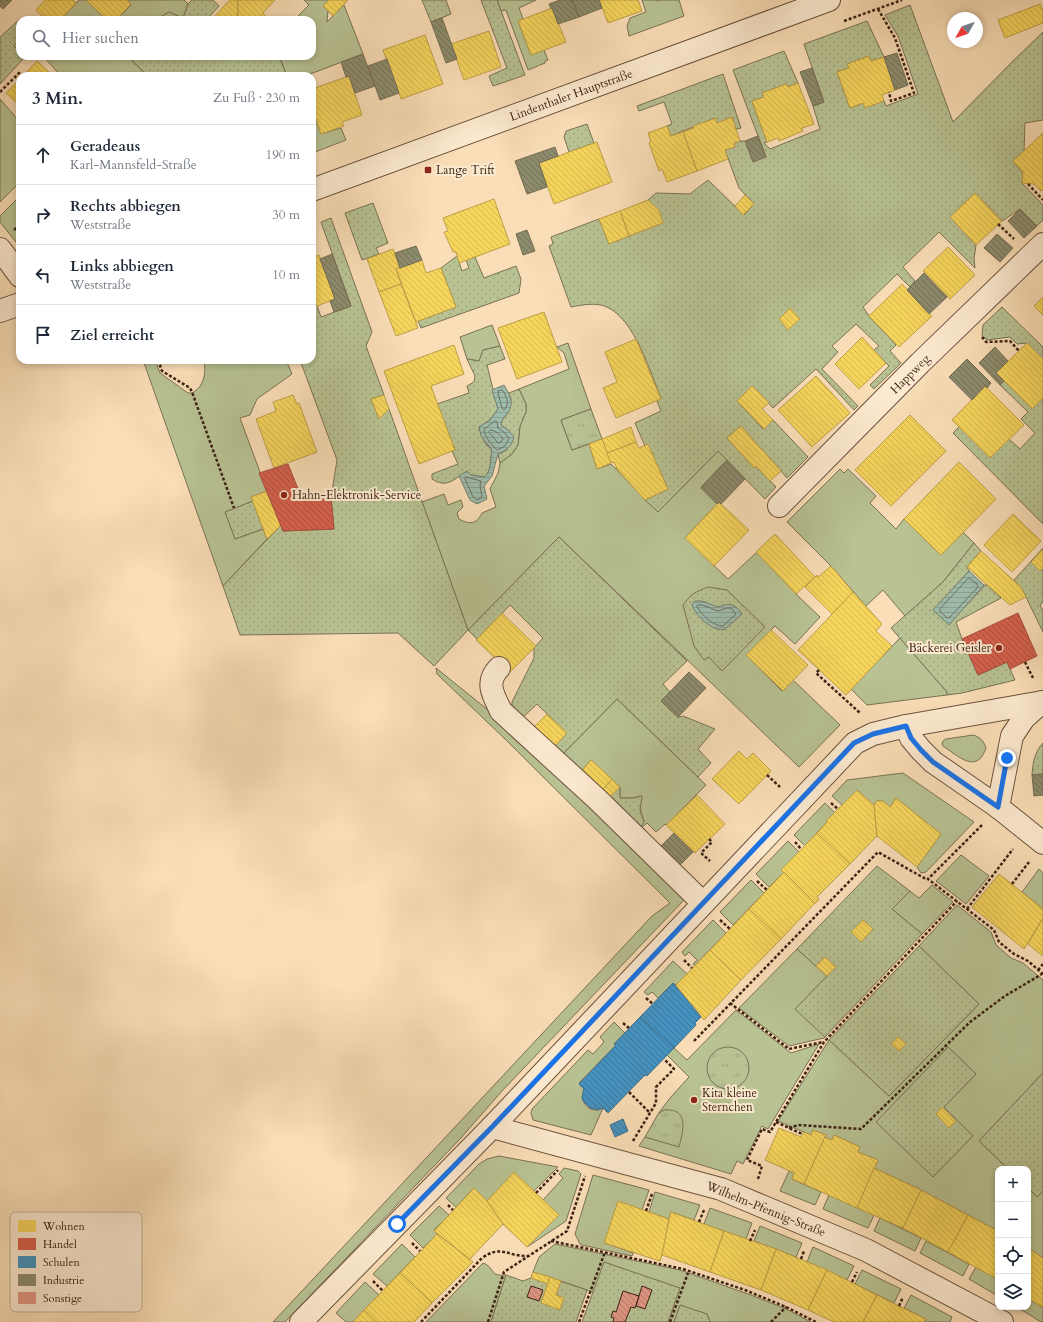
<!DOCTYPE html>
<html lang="de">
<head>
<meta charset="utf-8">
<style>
  :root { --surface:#fff; --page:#f2f2f3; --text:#1f2937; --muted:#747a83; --line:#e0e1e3 }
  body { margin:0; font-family:Cardo,serif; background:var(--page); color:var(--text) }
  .controls { position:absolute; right:12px; bottom:12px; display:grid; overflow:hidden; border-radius:8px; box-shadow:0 2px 6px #0003 }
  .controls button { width:36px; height:36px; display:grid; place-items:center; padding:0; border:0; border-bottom:1px solid var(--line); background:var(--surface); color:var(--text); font:20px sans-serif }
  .compass { position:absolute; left:947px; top:12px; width:36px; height:36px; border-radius:50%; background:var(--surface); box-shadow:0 2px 6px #0003; rotate:230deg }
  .stop { position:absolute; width:12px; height:12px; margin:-9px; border:3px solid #1a73e8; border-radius:50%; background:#fff }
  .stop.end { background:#1a73e8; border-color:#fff; box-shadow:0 1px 4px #0008 }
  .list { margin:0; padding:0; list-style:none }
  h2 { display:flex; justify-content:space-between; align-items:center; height:52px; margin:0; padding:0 16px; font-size:17px }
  h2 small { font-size:13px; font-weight:400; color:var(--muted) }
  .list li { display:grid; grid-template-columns:26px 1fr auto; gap:12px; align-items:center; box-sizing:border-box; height:60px; padding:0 16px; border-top:1px solid var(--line) }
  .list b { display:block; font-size:15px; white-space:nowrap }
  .list p { margin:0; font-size:13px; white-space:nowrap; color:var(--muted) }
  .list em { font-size:13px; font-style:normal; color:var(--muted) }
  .icon { flex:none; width:22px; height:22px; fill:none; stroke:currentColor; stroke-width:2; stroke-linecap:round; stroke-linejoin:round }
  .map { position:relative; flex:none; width:1043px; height:1322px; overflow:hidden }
  .search { position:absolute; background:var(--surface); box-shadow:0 2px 6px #0003; left:16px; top:16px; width:300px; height:44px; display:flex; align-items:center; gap:10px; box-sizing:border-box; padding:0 14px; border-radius:12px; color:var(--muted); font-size:15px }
  .panel { position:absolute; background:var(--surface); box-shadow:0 2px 6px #0003; left:16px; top:72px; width:300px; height:292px; border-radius:12px }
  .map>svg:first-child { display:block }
  .grass { fill:#b8c293; stroke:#7a7254; fill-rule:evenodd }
  .park { fill:url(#park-tufts); stroke:#7a7254 }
  .garden { fill:url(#garden-dots); stroke:#7a7254 }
  .water { fill:url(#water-rules); stroke:#777e6f }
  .homes { fill:url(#homes-back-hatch); stroke:#be9f46 }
  .shops { fill:url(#shops-back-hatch); stroke:#a84d3c }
  .schools { fill:url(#schools-back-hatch); stroke:#41718e }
  .industry { fill:url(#industry-back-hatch); stroke:#746c53 }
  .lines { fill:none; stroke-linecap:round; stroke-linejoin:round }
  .shore { stroke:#6d6f60; stroke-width:1 }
  .building { fill:url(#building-back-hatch); stroke:#3c2214 }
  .minor-casing { stroke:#6c513d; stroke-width:24 }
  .path { stroke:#3c2214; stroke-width:2.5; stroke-dasharray:3 2; stroke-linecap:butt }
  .minor { stroke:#fcead0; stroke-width:22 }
  .route { stroke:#1a73e8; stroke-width:5 }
  .poi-dot { fill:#8f2418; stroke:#fcead0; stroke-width:1.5 }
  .labels { text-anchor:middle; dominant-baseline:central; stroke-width:4; stroke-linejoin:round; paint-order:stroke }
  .street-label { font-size:12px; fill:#3c2214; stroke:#fcead0 }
  .poi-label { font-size:12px; fill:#3c2214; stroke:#fcead0; text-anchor:start }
  .key { fill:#fcead0; stroke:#c2ae98; stroke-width:1 }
  .key-label { font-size:11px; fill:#3c2214 }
</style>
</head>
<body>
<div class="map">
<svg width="1043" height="1322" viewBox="0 0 1043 1322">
  <defs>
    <pattern id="park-tufts" width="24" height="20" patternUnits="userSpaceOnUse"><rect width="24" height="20" fill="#b8c293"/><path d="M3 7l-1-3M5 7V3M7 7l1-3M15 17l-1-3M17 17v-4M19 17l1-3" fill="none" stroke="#9fa67e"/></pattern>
    <pattern id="garden-dots" width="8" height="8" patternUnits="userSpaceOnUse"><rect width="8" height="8" fill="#b8c293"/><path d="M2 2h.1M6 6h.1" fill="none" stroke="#9fa67e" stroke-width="1.8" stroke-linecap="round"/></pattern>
    <pattern id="water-rules" width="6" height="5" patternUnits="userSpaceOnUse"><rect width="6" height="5" fill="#9ebcac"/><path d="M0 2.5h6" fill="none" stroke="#89a193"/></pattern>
    <pattern id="homes-back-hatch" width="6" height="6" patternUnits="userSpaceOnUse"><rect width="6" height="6" fill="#f6d55c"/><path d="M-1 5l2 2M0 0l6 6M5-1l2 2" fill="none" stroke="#d4b74f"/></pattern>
    <pattern id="shops-back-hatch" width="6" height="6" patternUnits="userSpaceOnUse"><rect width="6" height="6" fill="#d6604d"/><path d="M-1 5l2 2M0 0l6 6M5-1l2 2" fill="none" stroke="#af4f3f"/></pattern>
    <pattern id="schools-back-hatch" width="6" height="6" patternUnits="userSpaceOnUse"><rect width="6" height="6" fill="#4393c3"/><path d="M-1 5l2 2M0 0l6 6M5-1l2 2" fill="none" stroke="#39789d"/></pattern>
    <pattern id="industry-back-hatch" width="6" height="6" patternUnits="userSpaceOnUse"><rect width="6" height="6" fill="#8c8c6e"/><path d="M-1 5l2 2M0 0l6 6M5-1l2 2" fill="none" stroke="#747259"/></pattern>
    <pattern id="building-back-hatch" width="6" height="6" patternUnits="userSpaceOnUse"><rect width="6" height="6" fill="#e29885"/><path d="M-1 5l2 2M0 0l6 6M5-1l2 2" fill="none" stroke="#b87c6c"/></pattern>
  </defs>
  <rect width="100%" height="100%" fill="#fadeb7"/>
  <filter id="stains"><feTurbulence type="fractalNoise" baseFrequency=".005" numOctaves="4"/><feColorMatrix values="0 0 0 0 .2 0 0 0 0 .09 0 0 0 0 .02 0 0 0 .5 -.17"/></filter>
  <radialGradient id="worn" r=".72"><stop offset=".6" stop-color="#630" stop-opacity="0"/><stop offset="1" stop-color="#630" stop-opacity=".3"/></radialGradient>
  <g class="grass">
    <path d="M79 0H86L107 20H60Z"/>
    <path d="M127 0H184L188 4 183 18 160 17 158 20H116L131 5Z"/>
    <path d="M304 0H329L327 22 344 5 363 54 305 76H287L279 56H312V20H294L309 5Z"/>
    <path d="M497 0H536L519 8 523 19 518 21 531 55 544 50 548 60 545 61V63L528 70 506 10 501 11Z"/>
    <path d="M642 0H657V1L661 0H679L684 16 629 36 627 26 630 18 646 12Z"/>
    <path d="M43 56H127L148 76H61Z"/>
    <path d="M0 99 20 122V182L0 202Z"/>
    <path d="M312 108 321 134 341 128 346 140 315 152 312 145Z"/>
    <path d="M20 196V247L0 222V216Z"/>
    <path d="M492 325 500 346 483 350 480 361 467 359 460 337Z"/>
    <path d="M568 343 591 409 561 420 572 450 589 444 597 469 611 464 658 512 718 451 727 460 701 487 717 504 685 538 728 579 757 552 796 594 820 617 795 644 775 626 746 655 782 691 793 680 840 725 799 767 559 537 468 630 422 502 444 494 448 505 461 500 463 507 457 513 459 519C469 525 477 524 482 513L496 507 490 489 498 473 500 463 512 454 518 445 520 426 526 412V404L519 389 569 369 564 353 557 347Z"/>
    <path d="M143 360H155L160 373 188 393C191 393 193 393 195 391 205 385 206 370 204 360H286L292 374 257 399 250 415 240 418 267 491 251 497 253 501 226 512 235 539 263 529 267 539 223 586Z"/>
    <path d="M840 469 844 473 848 469 876 496 870 503 896 529 904 519 941 555 963 532 974 543 943 582 905 616 883 590 866 606 831 566 787 522Z"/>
    <path d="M900 638 947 692V695L867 705 851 689Z"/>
    <path d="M436 668 514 731 676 890 684 900 502 1091 460 1139 285 1322H273L652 916 670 903 504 738 437 674Z"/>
    <path d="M617 699 706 785 666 825 665 824 656 832 647 823 639 830 638 829 644 821C641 813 639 806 642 798L640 796 634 798H620V787L591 760 579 774 560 757Z"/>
    <path d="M973 735C980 737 984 741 986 748 977 775 958 756 943 746L942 744 943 741 946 739Z"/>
    <path d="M903 773 974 822 926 872 921 873 917 867 941 834 896 798 890 807 883 801H877L874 805 857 790 842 805 832 796 847 780Z"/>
    <path d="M825 803 835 813 805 846 794 835Z"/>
    <path d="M788 841 799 852 784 872 769 887 756 874Z"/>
    <path d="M961 855 989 876 966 904 936 881Z"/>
    <path d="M1039 869 1043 873V909L1022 892Z"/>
    <path d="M751 880 764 893 733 925 720 912Z"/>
    <path d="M932 885 953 902 922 934 892 909 910 891 919 898Z"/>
    <path d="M957 905 991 932 996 945 1011 958 1023 963 1043 980V1073L979 1141 1008 1169H998V1231L921 1190 874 1168 878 1160 858 1152 860 1147 834 1135 832 1140 825 1137 826 1135 813 1130 811 1135 778 1121 829 1040 889 1096 979 1004 919 946ZM948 1047 976 1074 944 1107Z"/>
    <path d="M713 920 726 933 695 965 693 964 697 960 689 952 685 956 682 952Z"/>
    <path d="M797 949 827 976 825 1037 824 1038 789 1046 739 1008Z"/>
    <path d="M673 961 687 974 676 985 673 983 658 998 652 992 648 995 644 992Z"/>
    <path d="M736 1010 791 1053 819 1044 768 1129 762 1126 743 1164 737 1161 731 1174 639 1146 645 1137 678 1146 664 1110 658 1114 670 1098 689 1077 667 1055 674 1048 687 1060Z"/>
    <path d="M614 1022 625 1033 614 1044 616 1045 579 1083 584 1089C578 1102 590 1115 603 1108L591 1135 533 1120 531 1113 532 1109 588 1050 593 1054 604 1042 600 1037Z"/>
    <path d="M499 1156 558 1167 534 1191 514 1173 487 1201 474 1188 456 1207 446 1198 479 1164 487 1159Z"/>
    <path d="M564 1168 578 1171 581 1174 566 1221 527 1247 543 1200 563 1178 559 1174Z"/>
    <path d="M789 1171 794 1173 792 1179 821 1192 815 1205 780 1191Z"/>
    <path d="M593 1175 649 1190 642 1210 605 1243 633 1253 632 1256 582 1245 580 1244 575 1234Z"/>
    <path d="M1028 1188 1037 1197 1043 1191V1258L1028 1248Z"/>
    <path d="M655 1192 700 1205 694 1220 671 1212 669 1219 649 1212Z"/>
    <path d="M829 1195 874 1215 868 1228 823 1209Z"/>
    <path d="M439 1206 449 1215 434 1230 437 1234 423 1248 410 1235Z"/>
    <path d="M710 1208 752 1223 746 1239 704 1224Z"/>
    <path d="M880 1218 921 1238 915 1251 874 1231Z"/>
    <path d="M760 1226 802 1243 796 1257 754 1241Z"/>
    <path d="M926 1241 969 1264 963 1276 920 1253Z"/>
    <path d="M402 1244 415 1257 387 1286 373 1274Z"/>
    <path d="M555 1244 680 1270 751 1295 786 1309 811 1322H710L707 1314 680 1306 674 1322H668L679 1288 593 1292 533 1272 539 1257Z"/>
    <path d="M813 1247 854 1266 847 1280 807 1262Z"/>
    <path d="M483 1263C495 1267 489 1277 506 1275L491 1322H426Z"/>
    <path d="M976 1267 998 1279V1296L969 1279Z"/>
    <path d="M862 1270 901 1289 894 1303 855 1284Z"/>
    <path d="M365 1282 379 1295 353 1322H346L336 1313Z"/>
    <path d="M911 1295 952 1317 950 1322H924L926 1319 904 1308Z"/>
    <path d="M1028 1298 1043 1308V1322H1041L1017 1307H1028Z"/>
  </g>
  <g class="park">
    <path d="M591 409 602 439 572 450 561 420Z"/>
    <circle cx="728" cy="1068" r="21"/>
    <path d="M664 1110C690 1108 683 1131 679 1147L645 1137 658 1114Z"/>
  </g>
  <g class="garden">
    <path d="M192 0H213L219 6 208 18 205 20H158L160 17 169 12 183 18 188 4Z"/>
    <path d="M422 0H446L451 14 431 22Z"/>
    <path d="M481 0H497L525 75 493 86 489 76 507 68Z"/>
    <path d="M910 5 953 122 1011 63 1043 32V120L1025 123 1024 151 1013 161 1023 173 1022 183 1043 205V220L1037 226 1020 209 1002 221 975 193 950 217 976 245 974 259 975 268 939 232 903 267 915 281 910 287 897 274 863 307 869 316 896 345 890 351 901 363 874 389 870 385 889 366 874 350 879 346 856 324 832 346 838 352 822 369 858 406 854 410 816 369 773 408 752 386 737 401 763 429 773 420 808 457 787 478 741 426 727 438 754 468 756 466 776 487 765 499 718 451 658 512 645 500 668 489 648 445 645 446 635 423 661 411 657 401 661 398C650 372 635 320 607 307 596 302 582 305 571 307L549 246 553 244 551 237 599 219 609 244 662 223 648 200 656 193 690 194 708 180 744 215 754 204 739 188 725 150 735 147 734 143 740 141H745L766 157 733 70 784 51 798 83 788 87 786 84 762 93 764 97 752 101 767 142 764 143 770 149 820 129 813 106 824 102 804 44 867 21 884 57 871 61 869 56 847 64 849 68 837 72 850 108 863 103 884 101 886 106 918 94 898 36 885 15Z"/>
    <path d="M20 19 18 32 20 34V40L14 46 20 52V56H24L25 57 0 84V37Z"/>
    <path d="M127 56H253L256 60 260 56H279L287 76H148Z"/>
    <path d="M723 74 741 128 736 129 732 118 717 123 715 118 671 136 667 126 672 124 664 102 639 111 637 106Z"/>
    <path d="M587 124 594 143 569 152 564 137 566 131Z"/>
    <path d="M373 203 388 243 376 248 379 254 362 260 345 213Z"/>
    <path d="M331 218 372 332 366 346 384 395 371 399 379 419 389 409 468 630 559 537 687 661 663 684 670 692 661 701 678 717 683 716 715 729 698 749 711 763 698 777 617 699 560 757 550 748 556 745 567 733 537 704 520 720 512 710V702L534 658V648L543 638 510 605 477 639 468 630 434 666 398 633 240 635 223 586 281 525 283 531 334 529 331 498 337 460 300 360H312V308L317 306 321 317 351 306 321 222Z"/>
    <path d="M457 256 462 271 469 268 466 260 475 257 484 278 516 266 521 279 519 293 421 328 418 321 456 307 441 268Z"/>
    <path d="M1002 307 1043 347V359L1027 343 1017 344 1010 337 987 340 982 335 983 325Z"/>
    <path d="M500 346 505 359 487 365 498 409 490 420 479 427 485 443 492 450C490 459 492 472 484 477L471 475 467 471C454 479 447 489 432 479V474L458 464 452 451 455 450 437 404 469 393 467 386 474 382 475 376 467 359 479 361 483 350Z"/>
    <path d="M1004 381 1032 409 1043 398V524L953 433 959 427 990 458 1009 439 1020 449 1035 433 1021 419 1028 412 1000 385Z"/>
    <path d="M519 389 526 404V412L520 426 518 445 512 454 500 463 498 454 507 450 508 430 501 425 502 420 507 414 511 399 509 393Z"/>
    <path d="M253 501 263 529 235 539 225 512Z"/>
    <path d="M974 543 981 551 967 567 969 571 934 610 949 624 986 584 1001 598 956 622 962 639 978 675 1007 662 1015 680 962 693 947 695V692L891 628 943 582Z"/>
    <path d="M1043 548V602L1040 605 1043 611V632L1021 587 1014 580Z"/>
    <path d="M708 587 727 590 765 627 722 671 709 657 704 660 694 646 683 605C691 594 695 592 708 587Z"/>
    <path d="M1043 743V774L1032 775C1033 763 1034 753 1043 743Z"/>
    <path d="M620 787V798H634L640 796H642C642 801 640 805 640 809 641 820 649 820 638 829L607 800Z"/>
    <path d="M877 866 910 891 892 909 922 934 825 1037 795 1009 827 976 797 949Z"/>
    <path d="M919 946 979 1004 889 1096 829 1040Z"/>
    <path d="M948 1047 976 1074 944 1107 973 1136 933 1177 876 1122Z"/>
    <path d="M1043 1073V1191L1037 1197 1028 1188V1169H1008L979 1141Z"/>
    <path d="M604 1262 680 1288 668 1322H582Z"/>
    <path d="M533 1272 587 1290 576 1322H491L506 1275 523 1281 531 1278Z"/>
    <path d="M680 1305 707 1314 710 1322H674Z"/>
  </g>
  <g class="water">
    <path d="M504 385C510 395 515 403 507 414 504 418 502 419 501 425L508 430 514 437C511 447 507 450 498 454L492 476 484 486 487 499 477 504 470 500 459 476 467 471 471 475 484 477C492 472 490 459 492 450L481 436 479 427 490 420 498 409 492 390Z"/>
    <path d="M969 571 984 585 949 625 933 610Z"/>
    <path d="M695 601H702L718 607C729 603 733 603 741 612V615L725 629C715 634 693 614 692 604Z"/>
  </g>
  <g class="homes">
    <path d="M45 0H73L76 3 60 20H46L36 10Z"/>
    <path d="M86 0H127L131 4 116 20H107Z"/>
    <path d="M230 0H238V17L236 20H211Z"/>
    <path d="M238 0H275L263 13 269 20H236L238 17Z"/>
    <path d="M329 0H348L333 16 323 6Z"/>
    <path d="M599 0H638L642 11 608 23Z"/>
    <path d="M1040 4 1043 11V23L1005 38 998 20Z"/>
    <path d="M552 8 566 42 531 55 518 21Z"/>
    <path d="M489 31 501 67 464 80 451 44Z"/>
    <path d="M425 35 443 84 401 99 383 50Z"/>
    <path d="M869 56 871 61 884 57 895 90 882 95 884 101 865 108 863 103 850 108 837 72 849 68 847 64Z"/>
    <path d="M37 61 53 76H23Z"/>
    <path d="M349 76 362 115 342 122 344 126 321 134 312 108V89Z"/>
    <path d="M20 79V106L6 93Z"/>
    <path d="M798 83 814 124 802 128 803 131 779 141 778 138 767 142 752 101 764 97 762 93 786 84 788 87Z"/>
    <path d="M732 117 740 141 734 143 735 147 725 150 728 159 697 171 683 132 694 128 693 126 716 118 717 123Z"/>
    <path d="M667 126 671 136 683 132 697 171 667 182 662 169 659 171 649 143 651 142 648 133Z"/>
    <path d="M1043 133V190L1041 191 1034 184 1022 183 1023 172 1013 161Z"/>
    <path d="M597 142 612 182 554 204 539 163Z"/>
    <path d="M975 193 1002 221 976 245 950 217Z"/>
    <path d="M745 195 754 204 743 215 735 206Z"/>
    <path d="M494 199 510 244 459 263 456 252H453L444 232 448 231 443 218Z"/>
    <path d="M648 200 659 210 663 223 629 236 620 211Z"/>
    <path d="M620 211 629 236 609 244 599 219Z"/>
    <path d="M948 247 975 275 950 299 923 271Z"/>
    <path d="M393 249 400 268 396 269 401 284 379 292 367 259Z"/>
    <path d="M319 255 335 299 312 308V258Z"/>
    <path d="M422 260 426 273 441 268 456 307 416 322 396 269Z"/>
    <path d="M401 284 418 328 396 336 379 292Z"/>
    <path d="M902 284 932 316 899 347 869 316Z"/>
    <path d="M1043 297V315L1034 306Z"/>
    <path d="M790 308 800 319 788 330 779 319Z"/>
    <path d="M544 312 562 362 517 379 498 328Z"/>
    <path d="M862 337 886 363 859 389 835 364Z"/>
    <path d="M636 339 661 399 616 418 603 388 617 382 605 352Z"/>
    <path d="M1027 343 1043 359V398L1032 409 996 373Z"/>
    <path d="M454 345 464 374 431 386 455 450 419 464 384 371Z"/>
    <path d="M816 376 850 413 812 447 778 410Z"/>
    <path d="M752 386 769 403 762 409 773 420 764 429 737 401Z"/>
    <path d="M985 386 1024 425 990 458 952 420Z"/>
    <path d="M293 395 297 404 299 403 317 452 274 468 256 419 276 411 273 402Z"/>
    <path d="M384 395 389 409 379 419 371 399Z"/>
    <path d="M910 415 946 451 891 506 855 470Z"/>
    <path d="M741 426 781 471 770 481 756 466 754 468 727 438Z"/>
    <path d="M631 427 636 442 607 453 602 439Z"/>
    <path d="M602 439 611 463 597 469 589 444Z"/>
    <path d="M636 442 639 448 648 444 668 489 645 500 617 469 614 462 611 463 607 453Z"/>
    <path d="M959 462 996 499 941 555 904 519Z"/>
    <path d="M267 491 281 525 267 539 251 497Z"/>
    <path d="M719 502 749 530 714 566 685 538Z"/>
    <path d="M1013 514 1041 541 1012 572 984 545Z"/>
    <path d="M775 534 815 577 796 594 756 552Z"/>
    <path d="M1043 549V568L1040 571 1031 562Z"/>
    <path d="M981 551 1021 587 1026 597 1010 605 967 567Z"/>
    <path d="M831 566 853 592 832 614 805 587 817 575 818 577Z"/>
    <path d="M853 592 882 624 876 631 892 646 846 695 798 650Z"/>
    <path d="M502 613 536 646 510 672 476 640Z"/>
    <path d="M771 630 808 665 783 691 746 655Z"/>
    <path d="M547 714 567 733 556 745 554 744 550 748 531 730Z"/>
    <path d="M739 751 747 759 753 753 771 771 739 804 712 779Z"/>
    <path d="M591 760 612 779 600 793 579 774Z"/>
    <path d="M612 779 620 787 607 800 600 793Z"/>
    <path d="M857 790 874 805 877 836 850 864 817 833 827 822 826 821Z"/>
    <path d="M697 795 725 824 695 853 666 825Z"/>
    <path d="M896 798 941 834 917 867 877 836 874 805 877 801H883L890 807Z"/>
    <path d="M817 833 850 864 817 897 819 900 815 903 781 870Z"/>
    <path d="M784 872 815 903 781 939 749 909Z"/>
    <path d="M999 874 1043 909V918L1024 949 972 907Z"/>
    <path d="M749 909 781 939 741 980 710 950Z"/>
    <path d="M1043 918V956L1028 944Z"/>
    <path d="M863 920 873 929 861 942 851 932Z"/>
    <path d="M710 950 741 980 704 1020 676 985Z"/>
    <path d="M825 957 836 967 827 976 816 966Z"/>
    <path d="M898 1037 906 1044 899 1051 891 1044Z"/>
    <path d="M942 1107 956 1121 949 1128 936 1114Z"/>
    <path d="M779 1128 801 1137 804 1132 811 1135 813 1130 826 1135 804 1184 792 1179 794 1173 765 1160Z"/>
    <path d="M834 1135 860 1147 858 1152 878 1160 857 1208 804 1184 825 1137 832 1140Z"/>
    <path d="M874 1168 921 1190 903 1228 857 1208Z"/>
    <path d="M514 1172 559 1215 527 1247 503 1224 487 1201Z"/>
    <path d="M474 1188 487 1201 503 1224 470 1259 434 1231Z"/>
    <path d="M921 1190 968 1215 948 1252 903 1228Z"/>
    <path d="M618 1201 669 1219 662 1255 660 1261 604 1243Z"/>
    <path d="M671 1212 724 1231 710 1272 662 1255 669 1219Z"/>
    <path d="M968 1215 998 1231V1273L995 1278 948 1252Z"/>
    <path d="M724 1231 776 1249 761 1290 710 1272Z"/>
    <path d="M437 1234 473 1262 432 1303 400 1273Z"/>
    <path d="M1028 1248 1043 1258V1305L1042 1307 1028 1298Z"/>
    <path d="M776 1249 827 1270 808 1310 761 1290Z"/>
    <path d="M827 1270 877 1295 863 1322H834L808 1310Z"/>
    <path d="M533 1272 550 1277 548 1284 531 1278Z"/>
    <path d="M400 1273 432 1303 414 1322H377L364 1310Z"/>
    <path d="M550 1277 561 1281 556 1295 564 1298 560 1310 541 1303Z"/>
    <path d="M877 1295 899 1306 926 1319 924 1322H863Z"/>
    <path d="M364 1310 377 1322H353Z"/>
  </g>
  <g class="shops">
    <path d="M288 464 303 501 331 498 334 529 283 531 259 473Z"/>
    <path d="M1018 613 1037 656 1010 669 1007 662 978 675 962 639Z"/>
  </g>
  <g class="schools">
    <path d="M673 983 701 1017 695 1023 696 1025 674 1048 640 1017Z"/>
    <path d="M640 1017 674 1048 647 1076 645 1075 608 1113 603 1108 598 1110 590 1108 583 1101 582 1097 584 1089 579 1084 616 1045 614 1044Z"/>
    <path d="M623 1119 628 1131 615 1137 610 1125Z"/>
  </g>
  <g class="industry">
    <path d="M0 0H12L3 9 0 6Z"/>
    <path d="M560 0H572L579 17 558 24 552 8 551 9 549 4Z"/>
    <path d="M572 0H599L602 8 579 17Z"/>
    <path d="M442 18 457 59 446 63 431 22Z"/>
    <path d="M897 53 908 85 895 90 884 57Z"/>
    <path d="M363 54 375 86 355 93 349 76 346 77 341 62Z"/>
    <path d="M387 59 399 93 380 100 368 66Z"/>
    <path d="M812 68 824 102 813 106 800 72Z"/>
    <path d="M758 136 766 157 753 162 745 141Z"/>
    <path d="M555 147 558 156 539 163 547 187 527 194 515 161Z"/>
    <path d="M1020 209 1037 226 1024 238 1008 221Z"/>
    <path d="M527 230 535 251 523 255 516 234Z"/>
    <path d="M997 234 1013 248 1000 262 984 248Z"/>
    <path d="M416 246 422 260 400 268 395 253Z"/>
    <path d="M332 254 351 306 334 312 330 301 335 299 320 259Z"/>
    <path d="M924 273 947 297 929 314 907 290Z"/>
    <path d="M995 347 1008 361 996 373 1004 381 1000 385 979 363Z"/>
    <path d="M967 359 991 383 987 388 985 386 972 400 949 377Z"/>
    <path d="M727 460 745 479 721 504 719 502 717 504 701 488Z"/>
    <path d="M689 672 706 688 678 717 661 701Z"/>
    <path d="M1043 774V795L1034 796 1032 775Z"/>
    <path d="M674 833 693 852 678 867 659 848Z"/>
  </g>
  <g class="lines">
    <g class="shore">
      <path d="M502 390C507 396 510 404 504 410L502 408 498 393V391Z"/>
      <path d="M495 421 497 422 498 428 505 433 509 439 505 446 497 450C492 445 485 438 484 430Z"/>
      <path d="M491 430C495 430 502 436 503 439L501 442 498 443 489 432Z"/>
      <path d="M466 477 481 481 480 486 482 496 481 498 477 500 473 497 465 479Z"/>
      <path d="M969 578 977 584 978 587 950 617 947 618 940 611V609Z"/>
      <path d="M698 605C705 604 711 609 718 611L727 608H731L736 614 723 626C713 626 702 615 697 607Z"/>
    </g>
  </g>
  <g class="building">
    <path d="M531 1286 543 1290 539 1301 527 1297Z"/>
    <path d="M642 1286 652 1290 645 1309 636 1306Z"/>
    <path d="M623 1291 639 1296 635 1308 631 1307 625 1322H613L614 1318 611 1317 613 1311 616 1312Z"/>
  </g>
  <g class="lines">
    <g class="minor-casing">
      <g id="minor">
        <path d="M312 190 829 0"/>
        <path d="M0 249 20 276"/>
        <path d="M0 311 20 304"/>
        <path d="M779 506 920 363 1043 244"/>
        <path d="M499 668C485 682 493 695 501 711L598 800 703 903"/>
        <path d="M906 726 911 738 921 750 933 762 998 807 1043 843"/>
        <path d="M998 807 1012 736 1024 718 1042 702"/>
        <path d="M492 1127 721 1189 866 1250 1002 1322"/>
        <path d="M301 1322 492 1127 855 743 873 734 906 726 1043 702"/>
      </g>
    </g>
    <g class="path">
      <path d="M878 9 895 38 914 93 891 101 889 92"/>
      <path d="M844 21 902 0"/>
      <path d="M0 92 19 73 21 76"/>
      <path d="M1028 184 1043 200"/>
      <path d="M998 224 1014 239"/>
      <path d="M14 230 20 225"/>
      <path d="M982 337 986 342 1010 341 1019 351"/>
      <path d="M158 360 162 371 190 388 192 392 234 508"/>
      <path d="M1025 662 1033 678"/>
      <path d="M819 670 816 673 860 713"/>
      <path d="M767 775 780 787"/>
      <path d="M831 803 838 809"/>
      <path d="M982 825 928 879 994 930 999 942 1014 954 1028 961 1043 974"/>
      <path d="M709 839 712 842 701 853 710 861"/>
      <path d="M795 842 801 849"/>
      <path d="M757 881 767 890"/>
      <path d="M1012 884 1029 862"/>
      <path d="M967 909 1013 849"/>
      <path d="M720 920 730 929"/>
      <path d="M684 960 692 968"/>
      <path d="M1038 970 1043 964"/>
      <path d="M646 998 653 1004"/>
      <path d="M730 1003 789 1049 823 1042"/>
      <path d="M623 1023 629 1028"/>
      <path d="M694 1041 878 852 924 878 928 879"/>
      <path d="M629 1092 650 1113"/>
      <path d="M776 1122 802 1134"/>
      <path d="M789 1128 798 1125 861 1129 970 1022 1005 996 1042 974"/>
      <path d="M633 1141 656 1103V1087L674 1069 664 1059"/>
      <path d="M758 1179 762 1166 747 1160 762 1129 770 1132 824 1042 957 901"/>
      <path d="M536 1193 558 1170"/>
      <path d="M448 1205 453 1210"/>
      <path d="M646 1211 652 1194"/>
      <path d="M699 1222 704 1210"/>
      <path d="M551 1241 683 1269 745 1290 786 1307 816 1322"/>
      <path d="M750 1241 755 1230"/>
      <path d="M412 1243 420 1251"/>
      <path d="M801 1259 804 1251"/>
      <path d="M373 1281 383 1291"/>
      <path d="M852 1282 857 1272"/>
      <path d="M899 1306 903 1297"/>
      <path d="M421 1322 482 1258C502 1244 508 1257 528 1256"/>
      <path d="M488 1322 504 1272 567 1231 585 1176"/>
      <path d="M579 1322 605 1252"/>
      <path d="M670 1322 688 1273"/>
      <path d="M771 1322 786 1307"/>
    </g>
    <use href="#minor" class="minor"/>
  </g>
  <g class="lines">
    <path class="route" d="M397 1224 492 1127 854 743 873 734 906 726 911 738 921 750 933 762 998 807 1007 758"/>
  </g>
  <g class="poi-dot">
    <rect x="424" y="166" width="8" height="8" rx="2"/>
    <circle cx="284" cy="495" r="4"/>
    <circle cx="999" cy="648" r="4"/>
    <circle cx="694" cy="1100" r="4"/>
  </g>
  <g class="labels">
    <g class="street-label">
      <text transform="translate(571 95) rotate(-20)">Lindenthaler Hauptstraße</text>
      <text transform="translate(910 374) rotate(-45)">Happweg</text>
      <text transform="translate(766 1209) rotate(22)">Wilhelm-Pfennig-Straße</text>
    </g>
    <g class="poi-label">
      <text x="436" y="170">Lange Trift</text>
      <text x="292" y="495">Hahn-Elektronik-Service</text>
      <text x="991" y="648" text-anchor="end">Bäckerei Geisler</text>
      <text x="702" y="1093">Kita kleine<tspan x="702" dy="14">Sternchen</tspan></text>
    </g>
  </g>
  <rect x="10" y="1212" width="132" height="100" rx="6" class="key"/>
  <rect x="18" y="1220" width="18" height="12" fill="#f6d55c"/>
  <rect x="18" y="1238" width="18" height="12" fill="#d6604d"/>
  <rect x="18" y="1256" width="18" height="12" fill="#4393c3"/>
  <rect x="18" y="1274" width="18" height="12" fill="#8c8c6e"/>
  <rect x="18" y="1292" width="18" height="12" fill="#e29885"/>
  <g class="key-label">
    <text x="43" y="1230">Wohnen</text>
    <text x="43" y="1248">Handel</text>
    <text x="43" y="1266">Schulen</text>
    <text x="43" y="1284">Industrie</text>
    <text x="43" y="1302">Sonstige</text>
  </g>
  <rect width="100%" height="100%" filter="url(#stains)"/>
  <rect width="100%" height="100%" fill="url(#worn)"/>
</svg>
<div class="controls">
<button>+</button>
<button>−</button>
<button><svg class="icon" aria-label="locate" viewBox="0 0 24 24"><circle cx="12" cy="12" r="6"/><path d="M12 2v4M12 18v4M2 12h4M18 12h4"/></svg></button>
<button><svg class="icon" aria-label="layers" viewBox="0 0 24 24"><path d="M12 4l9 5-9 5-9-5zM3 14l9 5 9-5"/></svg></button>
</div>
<svg class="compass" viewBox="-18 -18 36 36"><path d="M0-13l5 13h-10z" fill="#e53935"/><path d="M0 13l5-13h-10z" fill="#747a83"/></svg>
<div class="stop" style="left:397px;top:1224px"></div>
<div class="stop end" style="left:1007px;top:758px"></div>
<div class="search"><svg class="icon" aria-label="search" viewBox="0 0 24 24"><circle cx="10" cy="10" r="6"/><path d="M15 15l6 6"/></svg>Hier suchen</div>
<section class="panel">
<h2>3 Min.<small>Zu Fuß · 230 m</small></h2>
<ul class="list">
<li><svg class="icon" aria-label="ahead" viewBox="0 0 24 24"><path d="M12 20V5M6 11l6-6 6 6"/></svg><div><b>Geradeaus</b><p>Karl-Mannsfeld-Straße</p></div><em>190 m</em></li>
<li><svg class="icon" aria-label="right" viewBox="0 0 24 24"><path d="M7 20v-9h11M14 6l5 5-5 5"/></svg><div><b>Rechts abbiegen</b><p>Weststraße</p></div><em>30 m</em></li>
<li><svg class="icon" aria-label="left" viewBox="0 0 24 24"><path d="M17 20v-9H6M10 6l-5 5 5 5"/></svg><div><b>Links abbiegen</b><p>Weststraße</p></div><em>10 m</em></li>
<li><svg class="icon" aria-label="arrive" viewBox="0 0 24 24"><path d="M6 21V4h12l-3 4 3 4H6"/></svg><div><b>Ziel erreicht</b></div></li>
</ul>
</section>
</div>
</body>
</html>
